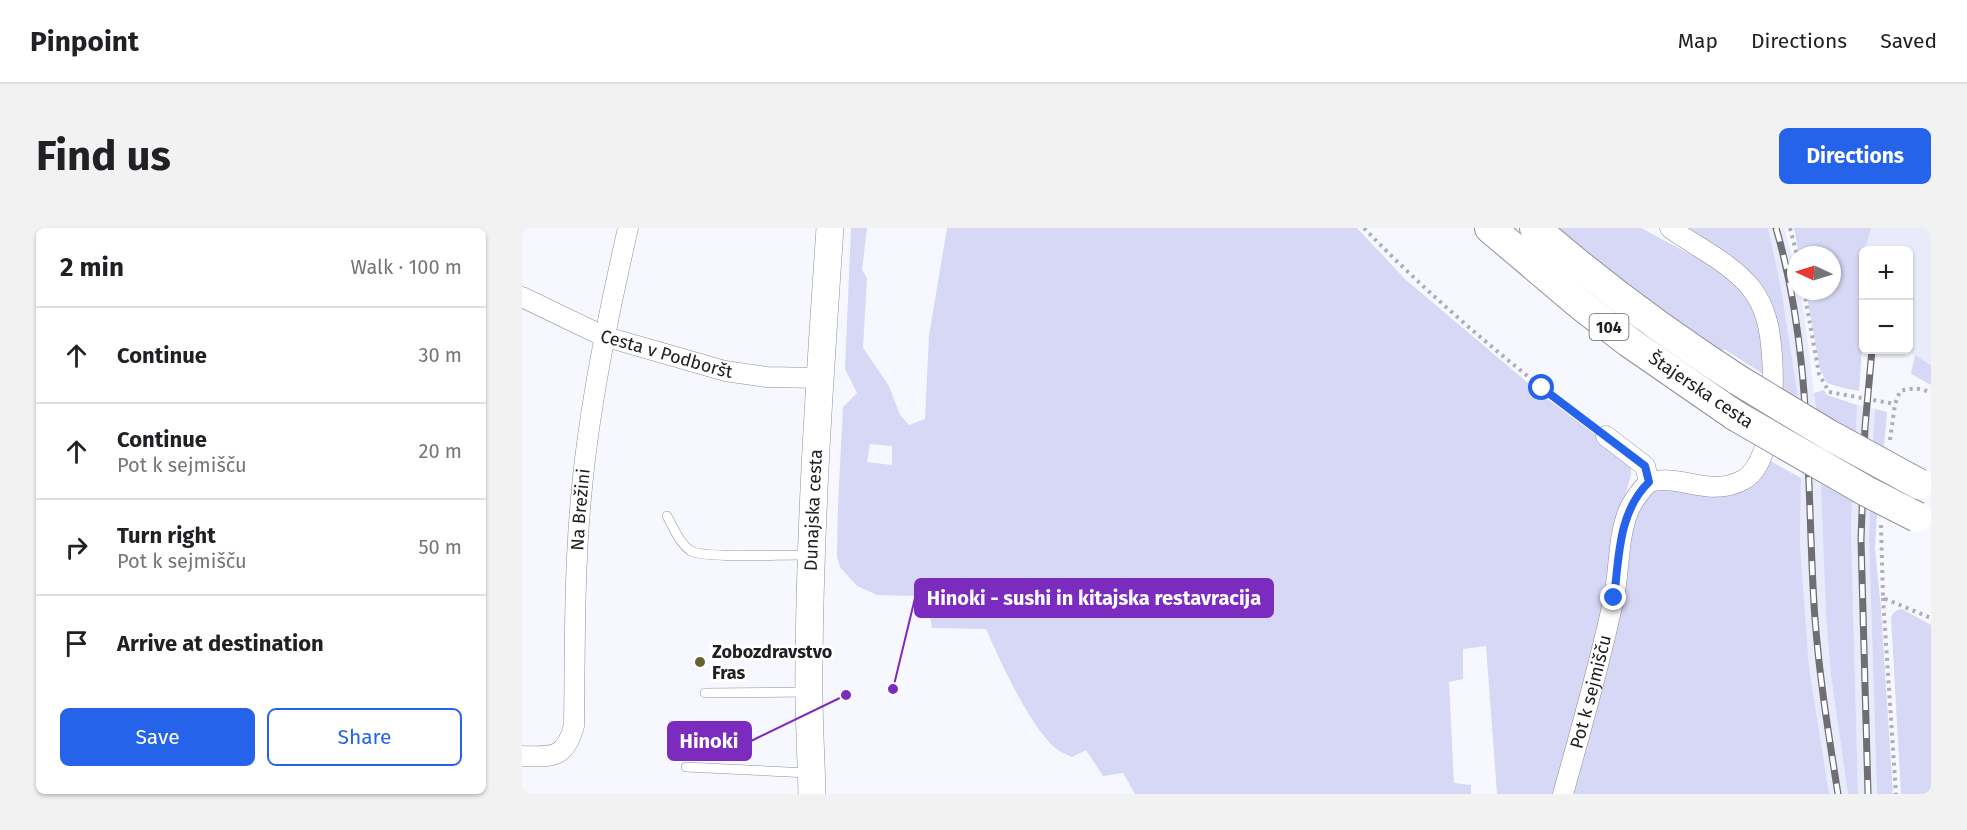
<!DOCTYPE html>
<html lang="en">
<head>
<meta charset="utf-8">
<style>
  :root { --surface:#fff; --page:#f2f2f2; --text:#202124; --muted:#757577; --line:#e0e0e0; --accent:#2563eb }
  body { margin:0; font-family:"Fira Sans",sans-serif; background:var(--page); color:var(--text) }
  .controls { position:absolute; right:18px; top:18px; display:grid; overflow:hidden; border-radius:9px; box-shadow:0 2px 4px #0004 }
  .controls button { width:54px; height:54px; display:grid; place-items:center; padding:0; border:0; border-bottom:2px solid var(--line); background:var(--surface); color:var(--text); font:30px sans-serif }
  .compass { position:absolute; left:1265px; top:18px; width:54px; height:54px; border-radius:50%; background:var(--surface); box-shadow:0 2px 4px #0004; rotate:274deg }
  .stop { position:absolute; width:18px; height:18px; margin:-14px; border:4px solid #2563eb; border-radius:50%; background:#fff }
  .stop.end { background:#2563eb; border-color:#fff; box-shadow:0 2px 6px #0008 }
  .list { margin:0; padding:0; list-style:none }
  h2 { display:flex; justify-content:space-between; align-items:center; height:78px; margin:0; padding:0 24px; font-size:26px }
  h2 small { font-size:20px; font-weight:400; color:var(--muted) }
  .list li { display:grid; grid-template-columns:39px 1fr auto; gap:18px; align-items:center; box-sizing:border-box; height:96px; padding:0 24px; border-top:2px solid var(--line) }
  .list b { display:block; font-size:22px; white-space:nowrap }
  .list p { margin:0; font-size:20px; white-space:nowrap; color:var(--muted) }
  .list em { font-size:20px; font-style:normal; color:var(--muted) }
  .actions { display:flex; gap:12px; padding:18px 24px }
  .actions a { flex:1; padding:14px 0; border:2px solid var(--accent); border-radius:9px; text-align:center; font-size:21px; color:var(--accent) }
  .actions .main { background:var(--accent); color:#fff }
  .icon { flex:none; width:33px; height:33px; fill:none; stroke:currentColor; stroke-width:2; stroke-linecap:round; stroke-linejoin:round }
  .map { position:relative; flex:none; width:1409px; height:566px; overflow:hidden; border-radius:9px }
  header { display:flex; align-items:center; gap:36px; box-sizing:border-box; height:84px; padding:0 30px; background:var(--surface); border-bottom:2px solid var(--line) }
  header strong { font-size:28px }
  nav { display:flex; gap:33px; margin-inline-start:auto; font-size:21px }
  .intro { display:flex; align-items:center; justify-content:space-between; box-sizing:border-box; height:144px; padding:0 36px }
  h1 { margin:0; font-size:42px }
  .button { padding:15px 27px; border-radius:9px; background:var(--accent); color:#fff; font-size:21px; font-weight:700 }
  main { display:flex; gap:36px; padding:0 36px }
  aside { flex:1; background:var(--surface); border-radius:9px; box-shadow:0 2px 4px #0004 }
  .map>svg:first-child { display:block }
  .built { fill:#e9eafa }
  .green { fill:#d7d8f5; fill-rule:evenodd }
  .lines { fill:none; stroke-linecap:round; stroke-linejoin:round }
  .lane-casing { stroke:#8f8f97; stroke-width:10 }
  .street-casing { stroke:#8f8f97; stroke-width:21 }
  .secondary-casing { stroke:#8f8f97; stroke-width:28 }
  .primary-casing { stroke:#8f8f97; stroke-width:32 }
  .path { stroke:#aeafb4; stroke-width:4; stroke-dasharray:3 4.5; stroke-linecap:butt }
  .lane { stroke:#fff; stroke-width:9 }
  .street { stroke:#fff; stroke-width:20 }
  .secondary { stroke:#fff; stroke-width:27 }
  .primary { stroke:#fff; stroke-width:30 }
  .rail-casing { stroke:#6e6e73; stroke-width:7 }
  .rail { stroke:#fff; stroke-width:4.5; stroke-dasharray:14; stroke-linecap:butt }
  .primary-bridge-casing { stroke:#8f8f97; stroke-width:32; stroke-linecap:butt }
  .primary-bridge { stroke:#fff; stroke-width:30 }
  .route { stroke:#2563eb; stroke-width:8 }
  .poi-dot { fill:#67622f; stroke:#fff; stroke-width:2 }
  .labels { text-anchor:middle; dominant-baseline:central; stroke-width:6; stroke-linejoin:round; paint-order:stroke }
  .shield { fill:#fff; stroke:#636365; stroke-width:1.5 }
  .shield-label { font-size:16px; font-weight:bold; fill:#202023 }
  .street-label { font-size:18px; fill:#202023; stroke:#fff }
  .poi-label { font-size:18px; font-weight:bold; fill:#202023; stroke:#fff; text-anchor:start }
  .leader { fill:none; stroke:#7b2cbf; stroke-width:2 }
  .callout-dot { fill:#7b2cbf; stroke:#fff; stroke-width:2 }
  .callout { fill:#7b2cbf; stroke:#7b2cbf; stroke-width:2 }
  .callout-label { font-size:20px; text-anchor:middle; font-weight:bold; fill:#fff }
</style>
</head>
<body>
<header>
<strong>Pinpoint</strong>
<nav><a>Map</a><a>Directions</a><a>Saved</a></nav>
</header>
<div class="intro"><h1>Find us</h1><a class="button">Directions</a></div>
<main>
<aside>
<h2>2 min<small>Walk · 100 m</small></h2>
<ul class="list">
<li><svg class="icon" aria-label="ahead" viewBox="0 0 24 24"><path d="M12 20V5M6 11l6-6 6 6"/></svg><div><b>Continue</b></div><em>30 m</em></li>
<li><svg class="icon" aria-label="ahead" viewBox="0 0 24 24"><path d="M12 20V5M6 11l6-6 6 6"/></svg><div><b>Continue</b><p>Pot k sejmišču</p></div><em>20 m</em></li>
<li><svg class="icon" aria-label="right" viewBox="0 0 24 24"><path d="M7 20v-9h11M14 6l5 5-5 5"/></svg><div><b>Turn right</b><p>Pot k sejmišču</p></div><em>50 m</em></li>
<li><svg class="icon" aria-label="arrive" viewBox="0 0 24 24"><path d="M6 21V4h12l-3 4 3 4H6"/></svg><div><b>Arrive at destination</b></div></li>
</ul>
<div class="actions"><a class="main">Save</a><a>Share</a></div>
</aside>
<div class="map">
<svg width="1409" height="566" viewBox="0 0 1409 566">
  <rect width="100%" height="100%" fill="#f7f8ff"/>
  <g class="built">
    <path d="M1246 0H1262L1274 42V63H1279L1292 165 1300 272 1304 388 1309 448 1326 566H1307L1287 439 1278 317 1279 250 1276 169Z"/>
    <path d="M1349 0H1409V136L1383 122H1386V22H1343Z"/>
    <path d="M1341 28V92L1337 44Z"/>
    <path d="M1335 177 1353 181 1347 309 1355 566H1336L1329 302Z"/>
  </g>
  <g class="green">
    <path d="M329 0H345L340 42 345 50 341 120 367 158 378 187 387 197 403 191 407 107 425 0H835L884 52 1024 170 1090 219 1109 240V247L1097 289 1087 362 1034 566H975L964 418 941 421V451L927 454 932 555 949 557V566H613L601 545 581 548 564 522 550 529C546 527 541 525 537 523 510 504 478 433 464 401L410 400 406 377 395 376V368L355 367 335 358 318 339 315 329 316 276 321 179 335 165 323 141ZM348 216 370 218V237L345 234Z"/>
    <path d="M1031 0H1119L1203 45 1225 66 1240 103 1241 146 1202 121 1198 126 1151 93Z"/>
    <path d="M1158 0H1246L1259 61 1276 169 1254 160 1248 78Z"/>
    <path d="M1272 0H1349L1337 44 1342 92 1337 163 1321 160 1305 155 1298 141 1284 63H1310V27H1277Z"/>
    <path d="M1393 127 1409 137V157L1389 146Z"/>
    <path d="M1302 162 1305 167 1335 177 1334 206 1294 182 1292 165Z"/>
    <path d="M1353 181 1365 184 1362 219 1351 214Z"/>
    <path d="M1245 231 1279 250 1278 317 1287 439 1307 566H1047L1114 281 1129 262 1142 259 1182 267Z"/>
    <path d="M1299 256 1330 273 1329 302 1336 566H1326L1309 448 1304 388Z"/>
    <path d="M1348 283 1355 286 1353 320 1359 381 1371 566H1355L1347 309Z"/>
    <path d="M1380 381 1409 397V566H1379L1369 388 1375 382Z"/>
  </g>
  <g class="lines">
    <g class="lane-casing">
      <g id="lane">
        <path d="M145 288C152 300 157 315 169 323 183 331 266 326 287 327"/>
        <path d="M183 465 285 464"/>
        <path d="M164 539 287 545"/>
      </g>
    </g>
    <g class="street-casing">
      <g id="street">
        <path id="s1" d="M0 69 81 108 203 143 244 149 298 150"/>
        <path d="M1084 208 1123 238 1127 254"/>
        <path d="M1127 254C1161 246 1187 270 1221 252 1257 233 1254 127 1245 93 1242 81 1236 69 1229 60 1208 34 1174 19 1148 0"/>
        <path id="s2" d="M0 528C30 529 43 531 52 498 53 422 52 346 59 270 67 178 86 89 106 0"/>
        <path id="s3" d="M1041 566C1059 502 1077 439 1091 374 1098 344 1095 313 1106 284 1111 272 1118 263 1127 254"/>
      </g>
    </g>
    <g class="secondary-casing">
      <g id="secondary">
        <path id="s4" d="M290 566C289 523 286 481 287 438 288 292 298 146 308 0"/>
      </g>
    </g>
    <g class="primary-casing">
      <g id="primary">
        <path d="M968 0 1059 77 1107 114 1214 188"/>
        <path d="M1013 0C1077 56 1145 106 1216 152"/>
      </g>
    </g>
    <g class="path">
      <path d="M842 0C912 73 989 137 1070 198"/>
      <path d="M1268 0 1275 27"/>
      <path d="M1282 63 1297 146 1307 164 1373 176"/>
      <path d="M1368 212 1373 176 1378 163C1390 160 1398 159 1409 165"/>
      <path d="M1359 297 1361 370 1409 390"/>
      <path d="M1361 370 1374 566"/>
    </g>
    <use href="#lane" class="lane"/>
    <use href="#street" class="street"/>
    <use href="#secondary" class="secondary"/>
    <use href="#primary" class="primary"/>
    <g class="rail-casing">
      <g id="rail">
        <path d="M1254 0C1288 116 1285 238 1291 358 1294 428 1305 497 1316 566"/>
        <path d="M1346 566 1339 312 1343 199 1350 122"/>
      </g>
    </g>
    <use href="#rail" class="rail"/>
    <g class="primary-bridge-casing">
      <g id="primary-bridge">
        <path d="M1216 152 1307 207 1397 256"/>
        <path d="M1214 188 1344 263 1395 289"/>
      </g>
    </g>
    <use href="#primary-bridge" class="primary-bridge"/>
  </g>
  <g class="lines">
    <path class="route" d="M1020 160 1123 238 1127 254C1096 284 1097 330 1092 370"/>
  </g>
  <circle class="poi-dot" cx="178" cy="434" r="6"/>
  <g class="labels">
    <rect class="shield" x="1067.5" y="86" width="39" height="26" rx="4.5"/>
    <g class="shield-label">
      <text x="1087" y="99">104</text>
    </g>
    <g class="street-label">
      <text stroke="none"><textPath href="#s1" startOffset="156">Cesta v Podboršt</textPath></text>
      <text transform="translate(1179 162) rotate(34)">Štajerska cesta</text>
      <text stroke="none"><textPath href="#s2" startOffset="285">Na Brežini</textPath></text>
      <text stroke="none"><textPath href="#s4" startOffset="284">Dunajska cesta</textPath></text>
      <text stroke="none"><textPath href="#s3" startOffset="106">Pot k sejmišču</textPath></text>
    </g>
    <g class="poi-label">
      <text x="190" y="424">Zobozdravstvo<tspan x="190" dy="21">Fras</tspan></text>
    </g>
  </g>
  <path class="leader" d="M371 461L393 370M324 467L229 513"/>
  <g class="callout-dot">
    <circle cx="371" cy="461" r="6"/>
    <circle cx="324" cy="467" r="6"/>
  </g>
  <g class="callout">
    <rect x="393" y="351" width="358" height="38" rx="6"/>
    <rect x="146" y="494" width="83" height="38" rx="6"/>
  </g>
  <g class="callout-label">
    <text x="572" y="377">Hinoki - sushi in kitajska restavracija</text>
    <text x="187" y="520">Hinoki</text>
  </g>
</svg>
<div class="controls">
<button>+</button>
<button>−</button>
</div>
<svg class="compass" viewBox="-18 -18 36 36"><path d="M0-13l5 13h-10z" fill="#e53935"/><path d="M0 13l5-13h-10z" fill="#757577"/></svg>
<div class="stop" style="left:1020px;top:160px"></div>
<div class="stop end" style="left:1092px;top:370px"></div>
</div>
</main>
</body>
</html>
